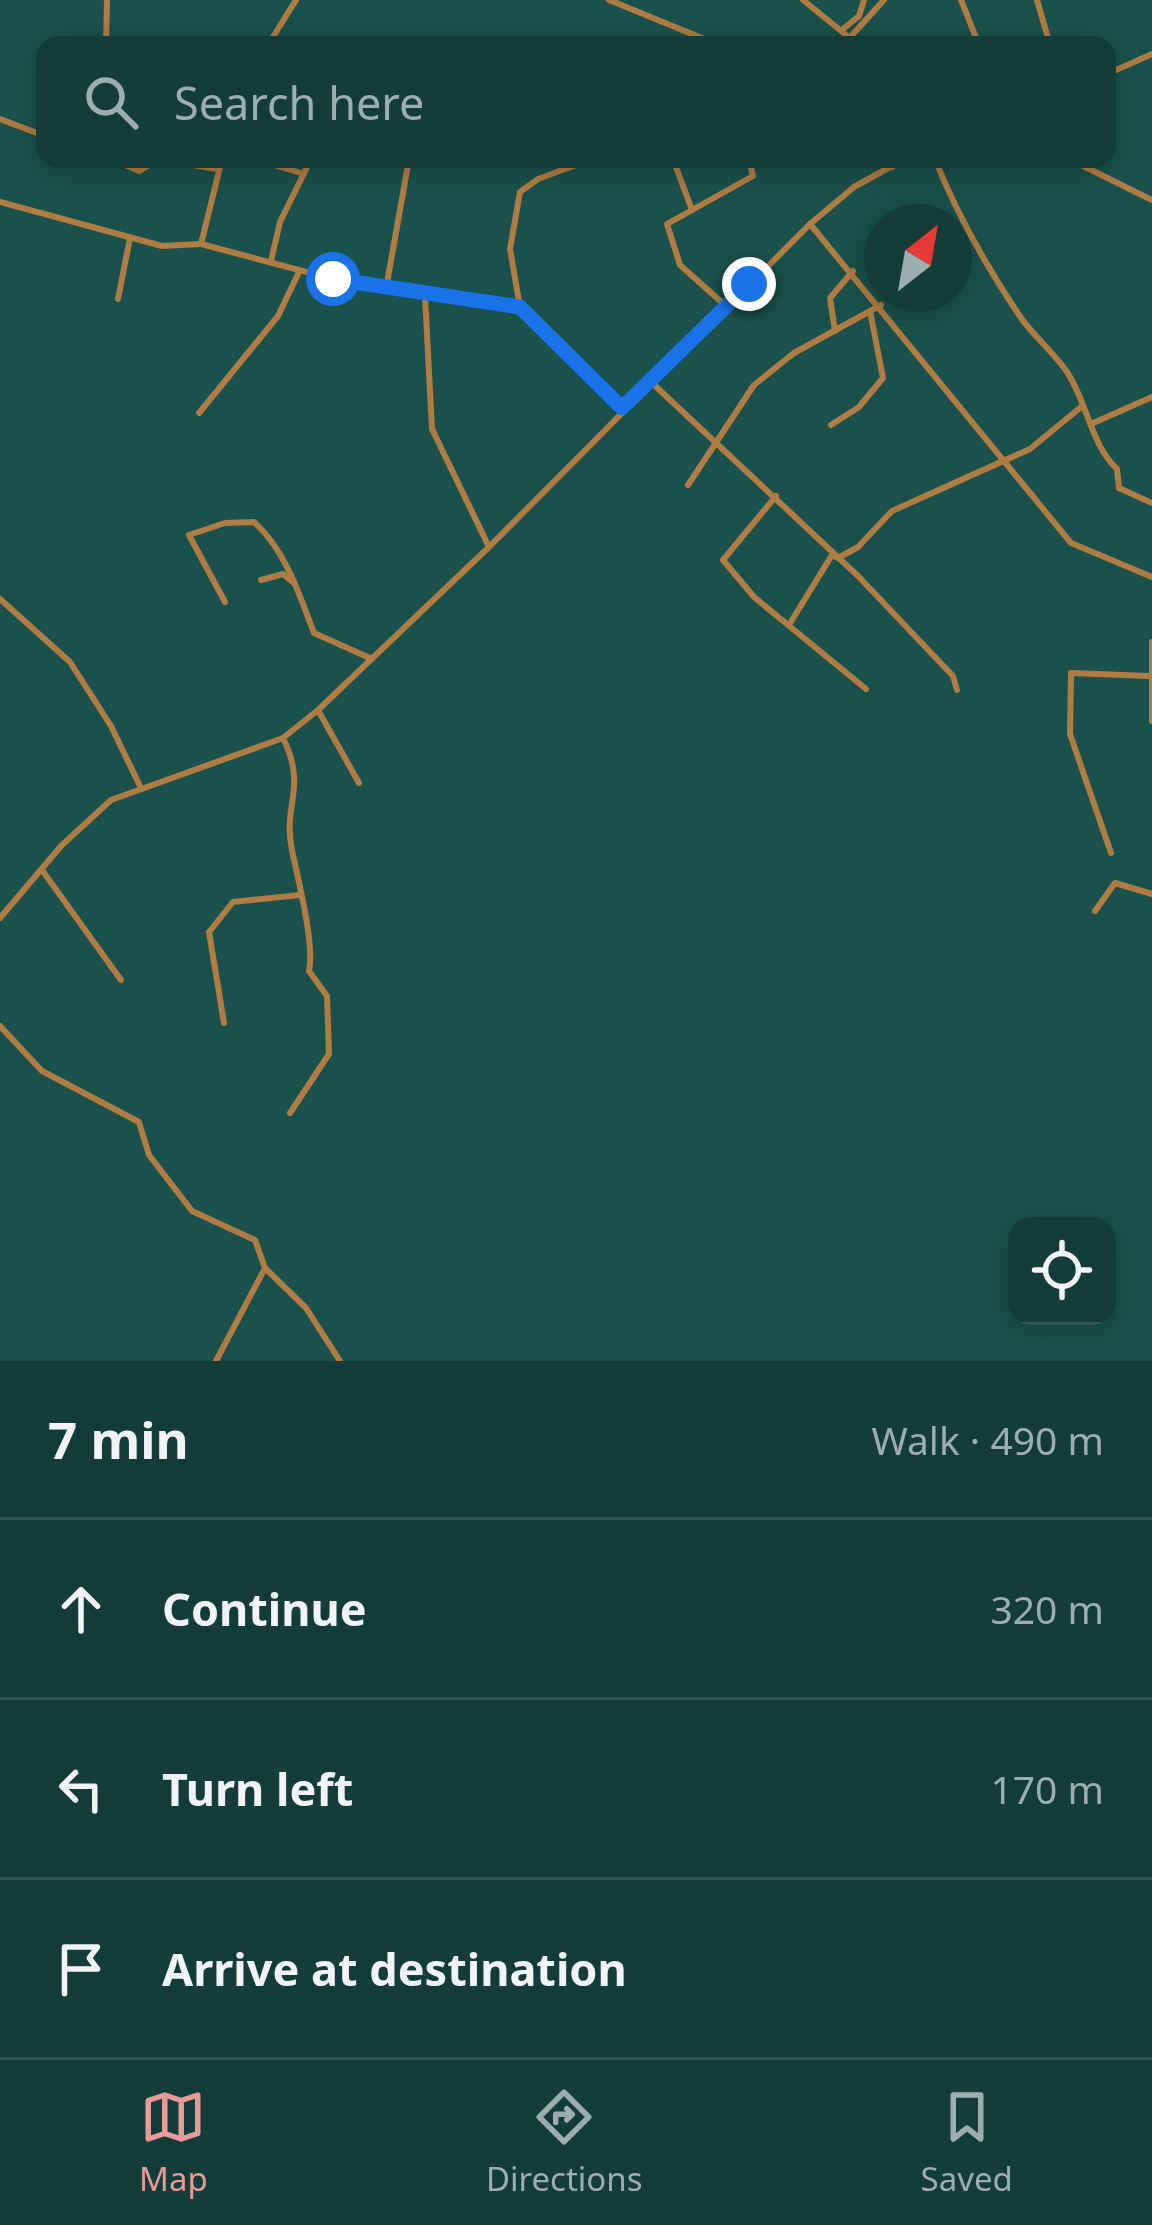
<!DOCTYPE html>
<html lang="en">
<head>
<meta charset="utf-8">
<style>
  :root { --surface:#143d39; --page:#214844; --text:#f1f3f6; --muted:#9daeae; --line:#335653; --accent:#e69b98 }
  body { margin:0; font-family:"Noto Sans",sans-serif; background:var(--page); color:var(--text) }
  .controls { position:absolute; right:36px; bottom:36px; display:grid; overflow:hidden; border-radius:24px; box-shadow:0 6px 30px #0003 }
  .controls button { width:108px; height:108px; display:grid; place-items:center; padding:0; border:0; border-bottom:3px solid var(--line); background:var(--surface); color:var(--text); font:60px sans-serif }
  .compass { position:absolute; left:864px; top:204px; width:108px; height:108px; border-radius:50%; background:var(--surface); box-shadow:0 6px 30px #0003; rotate:31deg }
  .stop { position:absolute; width:36px; height:36px; margin:-27px; border:9px solid #1a73e8; border-radius:50%; background:#fff }
  .stop.end { background:#1a73e8; border-color:#fff; box-shadow:0 3px 12px #0008 }
  .list { margin:0; padding:0; list-style:none }
  h2 { display:flex; justify-content:space-between; align-items:center; height:156px; margin:0; padding:0 48px; font-size:51px }
  h2 small { font-size:39px; font-weight:400; color:var(--muted) }
  .list li { display:grid; grid-template-columns:78px 1fr auto; gap:36px; align-items:center; box-sizing:border-box; height:180px; padding:0 48px; border-top:3px solid var(--line) }
  .list b { display:block; font-size:45px; white-space:nowrap }
  .list em { font-size:39px; font-style:normal; color:var(--muted) }
  .icon { flex:none; width:66px; height:66px; fill:none; stroke:currentColor; stroke-width:2; stroke-linecap:round; stroke-linejoin:round }
  .map { position:relative; flex:none; width:1152px; height:1361px; overflow:hidden }
  .search { position:absolute; background:var(--surface); box-shadow:0 6px 30px #0003; left:36px; right:36px; top:36px; height:132px; display:flex; align-items:center; gap:30px; box-sizing:border-box; padding:0 42px; border-radius:24px; color:var(--muted); font-size:45px }
  .sheet { height:696px; background:var(--surface) }
  nav { display:flex; justify-content:space-around; align-items:center; box-sizing:border-box; height:168px; border-top:3px solid var(--line); background:var(--surface); font-size:33px; color:var(--muted) }
  nav a { display:grid; justify-items:center; gap:6px }
  nav .on { color:var(--accent) }
  .map>svg:first-child { display:block }
  .lines { fill:none; stroke-linecap:round; stroke-linejoin:round }
  .minor { stroke:#af7c43; stroke-width:6 }
  .tertiary { stroke:#af7c43; stroke-width:8 }
  .route { stroke:#1a73e8; stroke-width:15 }
</style>
</head>
<body>
<div class="map">
<svg width="1152" height="1361" viewBox="0 0 1152 1361">
  <rect width="100%" height="100%" fill="#1a514c"/>
  <g class="lines">
    <g class="minor">
      <path d="M609 0 719 45"/>
      <path d="M803 0 851 39"/>
      <path d="M961 0 979 45"/>
      <path d="M1037 0 1050 45"/>
      <path d="M843 29 859 16 864 0"/>
      <path d="M106 45 107 0"/>
      <path d="M268 45 296 0"/>
      <path d="M843 45 884 0"/>
      <path d="M1107 74 1152 54"/>
      <path d="M0 119 45 136"/>
      <path d="M111 159 139 171 156 161"/>
      <path d="M157 159 217 169"/>
      <path d="M222 159 201 244 333 279 520 307 622 408"/>
      <path d="M673 159 692 210"/>
      <path d="M935 159C957 215 985 264 1019 315 1032 335 1053 351 1067 372 1087 402 1091 445 1117 469L1119 488 1152 503"/>
      <path d="M1069 159 1152 200"/>
      <path d="M268 163 304 174"/>
      <path d="M0 202 162 246 201 244"/>
      <path d="M810 224 1071 543 1152 577"/>
      <path d="M271 261 280 222 311 159"/>
      <path d="M386 289 409 159"/>
      <path d="M425 296 432 429 489 547"/>
      <path d="M118 299 130 238"/>
      <path d="M520 307 510 249 520 192 538 179 592 159"/>
      <path d="M727 307 680 265 667 224 753 176 749 159"/>
      <path d="M835 331 830 298 853 271"/>
      <path d="M651 382 858 576 953 676 957 690"/>
      <path d="M199 413 278 316 299 272"/>
      <path d="M1091 424 1152 397"/>
      <path d="M831 425 859 407 883 378 870 311"/>
      <path d="M688 485 754 385 794 353 881 305"/>
      <path d="M776 496 723 560 754 597 866 689"/>
      <path d="M261 580 283 574 295 584"/>
      <path d="M0 599 70 662 111 726 140 786"/>
      <path d="M225 602 189 535 225 523 254 522C286 551 299 594 314 633L372 659"/>
      <path d="M789 625 832 555 838 558 858 547 892 511 1030 449 1081 407"/>
      <path d="M1152 642V721"/>
      <path d="M318 710 359 783"/>
      <path d="M283 738C308 789 282 804 292 850 298 880 315 944 309 971L327 996 329 1054 290 1113"/>
      <path d="M1111 853 1070 734 1071 673 1149 676"/>
      <path d="M42 870 121 980"/>
      <path d="M1095 911 1115 883 1152 894"/>
      <path d="M0 918 61 846 111 800 283 738 318 710 489 547 810 224 854 187 892 166 891 159"/>
      <path d="M224 1023 209 932 233 902 300 895"/>
      <path d="M0 1026 42 1071 139 1122 149 1155 192 1211 255 1240 265 1268 306 1308 340 1361"/>
      <path d="M216 1361 265 1268"/>
    </g>
    <path class="tertiary" d="M892 166 899 159"/>
  </g>
  <g class="lines">
    <path class="route" d="M333 279 520 307 622 408 749 284"/>
  </g>
</svg>
<div class="controls">
<button><svg class="icon" aria-label="locate" viewBox="0 0 24 24"><circle cx="12" cy="12" r="6"/><path d="M12 2v4M12 18v4M2 12h4M18 12h4"/></svg></button>
</div>
<svg class="compass" viewBox="-18 -18 36 36"><path d="M0-13l5 13h-10z" fill="#e53935"/><path d="M0 13l5-13h-10z" fill="#9daeae"/></svg>
<div class="stop" style="left:333px;top:279px"></div>
<div class="stop end" style="left:749px;top:284px"></div>
<div class="search"><svg class="icon" aria-label="search" viewBox="0 0 24 24"><circle cx="10" cy="10" r="6"/><path d="M15 15l6 6"/></svg>Search here</div>
</div>
<section class="sheet">
<h2>7 min<small>Walk · 490 m</small></h2>
<ul class="list">
<li><svg class="icon" aria-label="ahead" viewBox="0 0 24 24"><path d="M12 20V5M6 11l6-6 6 6"/></svg><div><b>Continue</b></div><em>320 m</em></li>
<li><svg class="icon" aria-label="left" viewBox="0 0 24 24"><path d="M17 20v-9H6M10 6l-5 5 5 5"/></svg><div><b>Turn left</b></div><em>170 m</em></li>
<li><svg class="icon" aria-label="arrive" viewBox="0 0 24 24"><path d="M6 21V4h12l-3 4 3 4H6"/></svg><div><b>Arrive at destination</b></div></li>
</ul>
</section>
<nav>
<a class="on"><svg class="icon" aria-label="map" viewBox="0 0 24 24"><path d="M3 6l6-2 6 2 6-2v14l-6 2-6-2-6 2zM9 4v14M15 6v14"/></svg>Map</a>
<a><svg class="icon" aria-label="directions" viewBox="0 0 24 24"><path d="M12 3l9 9-9 9-9-9zM9 14v-3h6M13 9l2 2-2 2"/></svg>Directions</a>
<a><svg class="icon" aria-label="saved" viewBox="0 0 24 24"><path d="M7 4h10v16l-5-4-5 4z"/></svg>Saved</a>
</nav>
</body>
</html>
